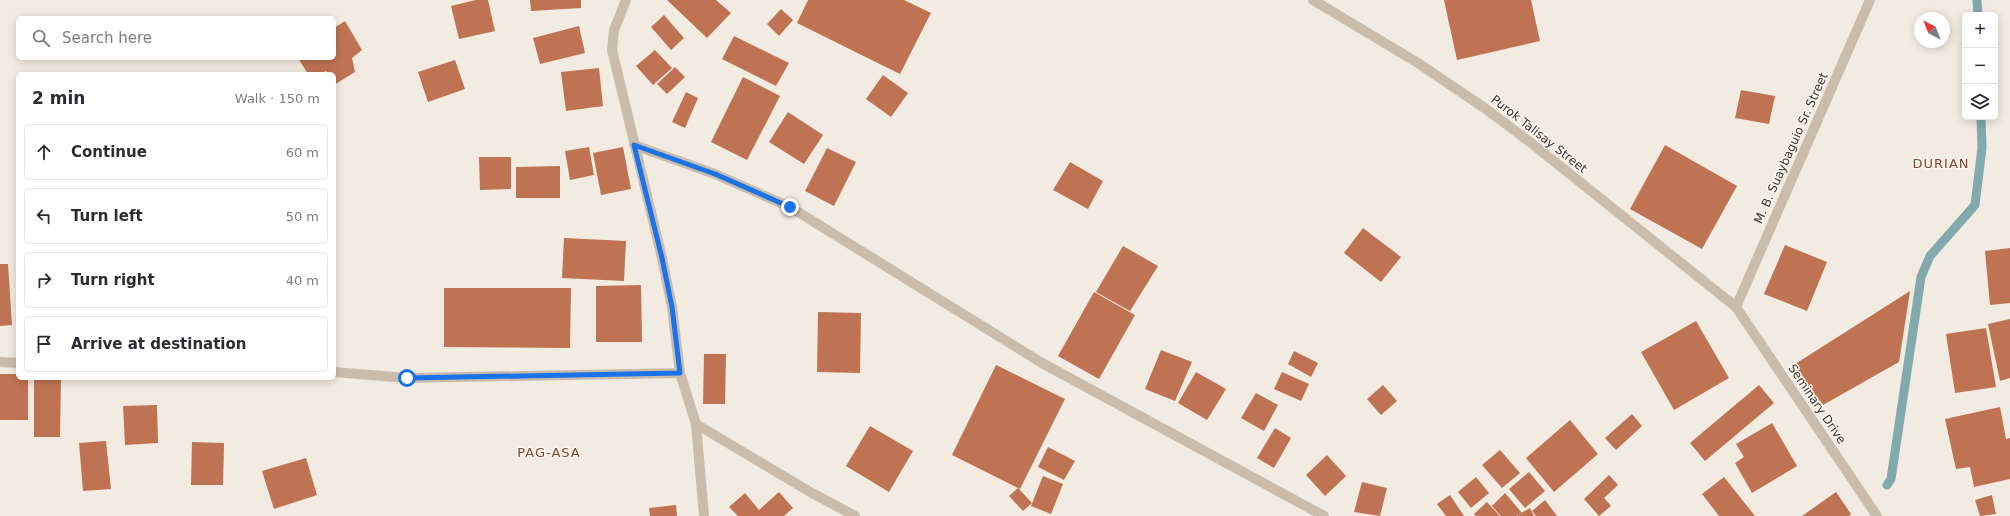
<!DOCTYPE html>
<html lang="en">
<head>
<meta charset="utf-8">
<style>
  :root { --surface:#fff; --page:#f7f7f7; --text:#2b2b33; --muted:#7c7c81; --line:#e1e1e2 }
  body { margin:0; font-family:"DejaVu Sans",sans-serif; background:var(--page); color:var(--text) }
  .controls { position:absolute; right:12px; top:12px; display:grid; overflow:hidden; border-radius:6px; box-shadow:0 2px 10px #0003 }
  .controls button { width:36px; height:36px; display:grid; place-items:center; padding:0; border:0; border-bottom:1px solid var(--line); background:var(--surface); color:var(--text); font:20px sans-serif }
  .compass { position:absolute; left:1914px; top:12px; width:36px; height:36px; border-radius:50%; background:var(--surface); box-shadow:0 2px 10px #0003; rotate:318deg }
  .stop { position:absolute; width:12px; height:12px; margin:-9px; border:3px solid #1a73e8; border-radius:50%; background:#fff }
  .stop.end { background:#1a73e8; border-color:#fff; box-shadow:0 1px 4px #0008 }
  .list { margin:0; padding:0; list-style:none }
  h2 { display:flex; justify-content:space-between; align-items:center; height:52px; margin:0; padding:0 16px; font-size:17px }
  h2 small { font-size:13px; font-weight:400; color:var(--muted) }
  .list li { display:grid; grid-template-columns:26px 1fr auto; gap:12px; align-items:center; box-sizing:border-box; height:56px; margin:0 8px 8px; padding:0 8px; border:1px solid var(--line); border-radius:6px }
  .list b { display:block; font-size:15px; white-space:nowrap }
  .list em { font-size:13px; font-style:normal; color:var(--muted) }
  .icon { flex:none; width:22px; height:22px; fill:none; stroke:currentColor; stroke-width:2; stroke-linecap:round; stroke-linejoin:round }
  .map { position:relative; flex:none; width:2010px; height:516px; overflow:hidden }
  .search { position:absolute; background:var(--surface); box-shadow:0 2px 10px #0003; left:16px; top:16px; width:320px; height:44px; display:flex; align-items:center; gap:10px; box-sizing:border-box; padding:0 14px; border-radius:6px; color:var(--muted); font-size:15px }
  .panel { position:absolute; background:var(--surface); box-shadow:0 2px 10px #0003; left:16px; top:72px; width:320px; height:308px; border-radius:6px }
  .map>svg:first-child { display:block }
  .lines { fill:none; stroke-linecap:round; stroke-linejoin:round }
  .stream { stroke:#82a9ae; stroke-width:9 }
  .building { fill:#bf7352 }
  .minor { stroke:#cabcad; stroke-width:10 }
  .route { stroke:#1a73e8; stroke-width:5 }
  .labels { text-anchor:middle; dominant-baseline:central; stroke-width:3; stroke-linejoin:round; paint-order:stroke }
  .street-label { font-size:12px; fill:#39312b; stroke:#faf5ee }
  .neighbourhood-label { font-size:13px; letter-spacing:1px; fill:#844429; stroke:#faf5ee }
</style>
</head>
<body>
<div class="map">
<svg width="2010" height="516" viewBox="0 0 2010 516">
  <rect width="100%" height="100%" fill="#f2ebe1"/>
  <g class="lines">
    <g class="stream">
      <path d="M1977 0 1978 15"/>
      <path d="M1887 485 1891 479 1921 277 1930 256 1975 205 1982 148 1981 117"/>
    </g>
  </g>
  <g class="building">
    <path d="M476 0H488L495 31 459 39 451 6Z"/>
    <path d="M530 0H581V8L531 11Z"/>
    <path d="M667 0H716L731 13 707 38Z"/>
    <path d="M808 0H904L931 13 900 74 797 23Z"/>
    <path d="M1444 0H1531L1540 41 1457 60Z"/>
    <path d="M781 9 793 20 779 36 767 24Z"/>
    <path d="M664 15 684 38 671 50 651 27Z"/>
    <path d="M345 21 362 50 352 58 355 72 334 85V74H328L326 71 321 74H308L298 58H334V28Z"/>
    <path d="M579 26 585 53 540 64 533 38Z"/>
    <path d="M734 36 789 63 776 86 722 59Z"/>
    <path d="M655 50 672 68 653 85 636 66Z"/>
    <path d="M455 60 465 89 428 102 418 72Z"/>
    <path d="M675 67 685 77 667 94 657 84Z"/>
    <path d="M599 68 603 106 566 111 561 72Z"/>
    <path d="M883 75 908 93 891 117 866 99Z"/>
    <path d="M743 77 780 96 747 160 711 142Z"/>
    <path d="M1741 90 1775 96 1769 124 1735 118Z"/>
    <path d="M686 92 698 98 685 128 672 122Z"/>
    <path d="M788 112 823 135 804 164 769 142Z"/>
    <path d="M1665 145 1737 186 1702 249 1630 209Z"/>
    <path d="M589 147 594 175 570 180 565 151Z"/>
    <path d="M623 147 631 189 601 195 593 153Z"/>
    <path d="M827 148 856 162 834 206 805 191Z"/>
    <path d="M479 157H511V189L480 190Z"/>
    <path d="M1070 162 1103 181 1088 209 1053 190Z"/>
    <path d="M560 166V198H516V167Z"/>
    <path d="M1363 228 1401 257 1381 282 1344 253Z"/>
    <path d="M564 238 626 241 624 281 562 278Z"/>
    <path d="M1785 245 1827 262 1807 311 1764 294Z"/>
    <path d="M1123 246 1158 266 1130 311 1096 292Z"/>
    <path d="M2010 248V303L1990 305 1985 251Z"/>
    <path d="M0 264H8L12 325 0 326Z"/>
    <path d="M641 285 642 342H596V286Z"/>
    <path d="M444 288H571L570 348 444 347Z"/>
    <path d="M1910 291 1899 362 1823 405 1792 366Z"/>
    <path d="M1094 292 1135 315 1099 379 1058 356Z"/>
    <path d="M818 312 861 313 860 373 817 372Z"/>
    <path d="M2010 319V378L2000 381 1988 324Z"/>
    <path d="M1696 321 1729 378 1674 410 1641 352Z"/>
    <path d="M1986 328 1996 387 1955 393 1946 334Z"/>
    <path d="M1161 350 1192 362 1175 401 1145 389Z"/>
    <path d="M1294 351 1318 363 1311 377 1288 364Z"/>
    <path d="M704 354H726L725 404H703Z"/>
    <path d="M996 365 1065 399 1020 489 952 455Z"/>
    <path d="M1196 372 1226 389 1207 420 1178 403Z"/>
    <path d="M1282 372 1309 384 1301 401 1274 389Z"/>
    <path d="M0 374H18V378H28V420H0Z"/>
    <path d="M34 378H61L60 437H34Z"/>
    <path d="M1383 385 1397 401 1381 415 1367 399Z"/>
    <path d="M1759 385 1774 403 1705 461 1690 443Z"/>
    <path d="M1256 393 1278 405 1264 431 1241 418Z"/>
    <path d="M157 405 158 443 125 445 123 406Z"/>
    <path d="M2000 407 2006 439 2010 438V479L1974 487 1970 467 1956 469 1945 419Z"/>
    <path d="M1632 414 1642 426 1616 450 1605 438Z"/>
    <path d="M1570 420 1598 454 1554 492 1526 458Z"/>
    <path d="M1772 423 1797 466 1752 493 1735 463 1744 457 1736 444Z"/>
    <path d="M870 426 913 451 889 492 846 466Z"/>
    <path d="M1275 428 1291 438 1274 468 1257 458Z"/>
    <path d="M106 441 111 489 83 491 79 443Z"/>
    <path d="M192 442 224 443 223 485H191Z"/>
    <path d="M1048 447 1075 461 1064 480 1038 467Z"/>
    <path d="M1500 450 1520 473 1502 488 1482 465Z"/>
    <path d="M1327 455 1346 476 1325 496 1306 475Z"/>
    <path d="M306 458 317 495 274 509 262 471Z"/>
    <path d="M1529 472 1545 491 1525 508 1509 489Z"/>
    <path d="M1609 475 1618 485 1604 498 1611 506 1599 516 1584 499Z"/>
    <path d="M1043 476 1063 484 1051 514 1031 506Z"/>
    <path d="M1476 477 1489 493 1471 508 1458 492Z"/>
    <path d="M1724 477 1755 516H1719L1702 494Z"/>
    <path d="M1362 482 1387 488 1380 516 1354 512Z"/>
    <path d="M1018 488 1032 503 1023 511 1009 496Z"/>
    <path d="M779 492 793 508 784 516H738L729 507 745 493 759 510Z"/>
    <path d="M1836 492 1851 514 1849 516H1802Z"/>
    <path d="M1505 493 1522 513 1516 516H1501L1492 506Z"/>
    <path d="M1450 495 1464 516H1446L1437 504Z"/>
    <path d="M1992 495 1996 514 1980 516 1975 500Z"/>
    <path d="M1545 500 1557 516H1536L1532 511Z"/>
    <path d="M1487 502 1500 516H1476L1474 514Z"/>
    <path d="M676 505 677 516H650L649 508Z"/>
    <path d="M1530 508 1534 516H1517L1523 512Z"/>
  </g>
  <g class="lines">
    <g class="minor">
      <path d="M626 0 614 30 612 50 662 258 672 307 680 373 696 424 704 516"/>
      <path d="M1313 0 1418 63 1486 109 1530 142 1736 307 1877 516"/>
      <path d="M634 145 715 174 790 207 1042 363 1324 516"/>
      <path d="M1736 307 1870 0"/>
      <path d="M0 362 18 363"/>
      <path d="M334 372 407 378 680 373"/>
      <path d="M696 424 812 493 855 516"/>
    </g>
  </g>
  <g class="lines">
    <path class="route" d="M407 378 680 373 672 307 662 258 634 145 715 174 790 207"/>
  </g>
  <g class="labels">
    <g class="street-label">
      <text transform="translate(1539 134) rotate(38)">Purok Talisay Street</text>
      <text transform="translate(1791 148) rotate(-66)">M. B. Suaybaguio Sr. Street</text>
      <text transform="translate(1817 404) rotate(56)">Seminary Drive</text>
    </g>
    <g class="neighbourhood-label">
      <text x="1941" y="163">DURIAN</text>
      <text x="549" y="452">PAG-ASA</text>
    </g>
  </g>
</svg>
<div class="controls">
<button>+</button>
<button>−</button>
<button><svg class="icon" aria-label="layers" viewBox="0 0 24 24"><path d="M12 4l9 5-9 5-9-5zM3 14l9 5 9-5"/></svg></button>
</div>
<svg class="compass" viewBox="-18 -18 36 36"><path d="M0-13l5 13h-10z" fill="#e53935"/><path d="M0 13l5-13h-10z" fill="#7c7c81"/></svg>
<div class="stop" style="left:407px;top:378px"></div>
<div class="stop end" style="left:790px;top:207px"></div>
<div class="search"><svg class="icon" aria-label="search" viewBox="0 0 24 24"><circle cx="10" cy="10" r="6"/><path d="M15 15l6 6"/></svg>Search here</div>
<section class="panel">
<h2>2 min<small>Walk · 150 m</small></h2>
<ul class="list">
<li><svg class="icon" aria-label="ahead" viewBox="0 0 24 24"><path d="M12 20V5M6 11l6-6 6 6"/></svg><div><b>Continue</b></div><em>60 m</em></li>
<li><svg class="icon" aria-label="left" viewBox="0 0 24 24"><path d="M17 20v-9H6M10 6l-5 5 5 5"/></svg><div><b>Turn left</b></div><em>50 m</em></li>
<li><svg class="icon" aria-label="right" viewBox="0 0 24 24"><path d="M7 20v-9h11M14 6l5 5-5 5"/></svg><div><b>Turn right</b></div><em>40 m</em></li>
<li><svg class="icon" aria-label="arrive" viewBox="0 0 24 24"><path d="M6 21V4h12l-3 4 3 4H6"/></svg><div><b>Arrive at destination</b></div></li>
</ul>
</section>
</div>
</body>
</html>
